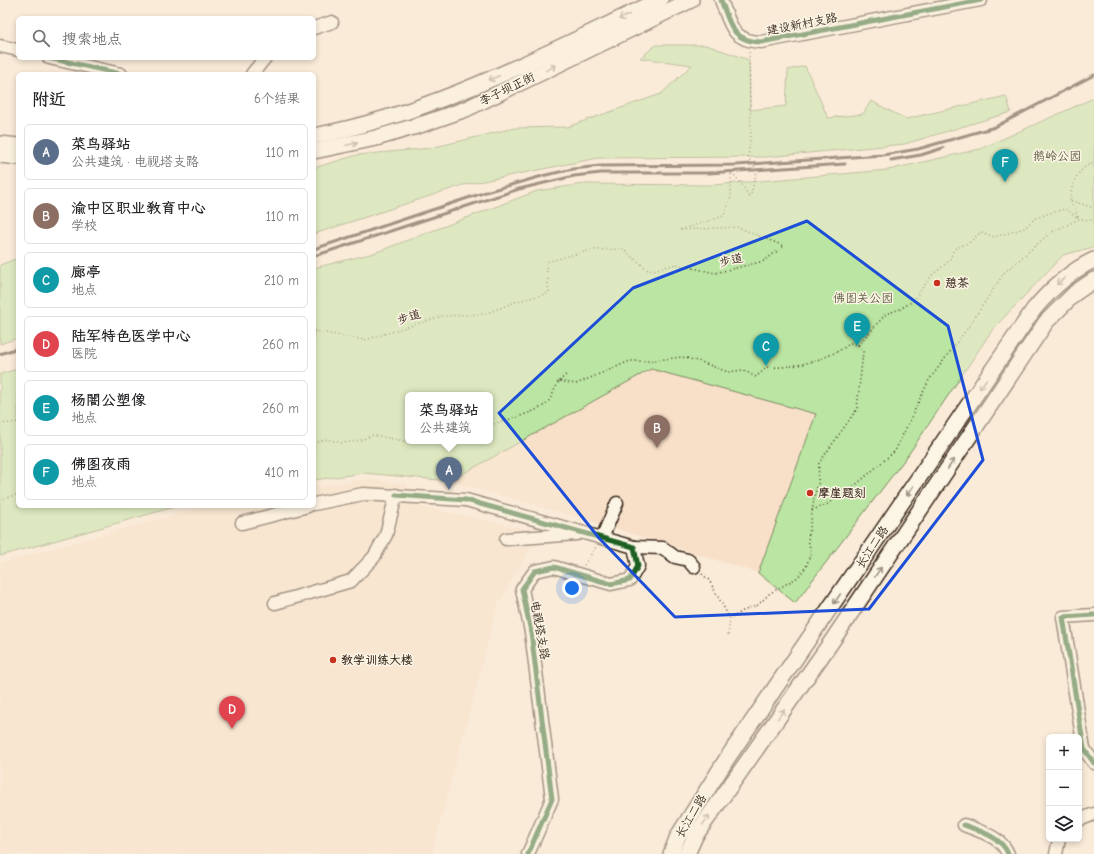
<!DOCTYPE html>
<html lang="zh">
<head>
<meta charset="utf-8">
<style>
  :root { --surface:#fff; --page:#f2f2f2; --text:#202124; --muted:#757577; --line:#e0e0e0; --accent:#1a73e8 }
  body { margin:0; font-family:"Comic Neue","LXGW WenKai TC",sans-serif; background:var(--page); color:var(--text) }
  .controls { position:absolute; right:12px; bottom:12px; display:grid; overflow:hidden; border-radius:6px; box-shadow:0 2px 6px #0003 }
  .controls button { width:36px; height:36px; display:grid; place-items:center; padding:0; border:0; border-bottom:1px solid var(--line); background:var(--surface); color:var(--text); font:20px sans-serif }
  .you { position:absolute; left:572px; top:588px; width:14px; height:14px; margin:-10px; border:3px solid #fff; border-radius:50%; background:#1a73e8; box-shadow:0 0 0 6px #1a73e833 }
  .badge { display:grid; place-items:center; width:26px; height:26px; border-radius:50%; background:var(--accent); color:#fff; font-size:13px; font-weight:700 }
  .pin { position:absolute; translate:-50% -33px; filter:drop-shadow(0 1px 2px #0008) }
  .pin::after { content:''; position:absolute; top:21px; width:14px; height:12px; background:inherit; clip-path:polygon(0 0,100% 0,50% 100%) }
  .popup { position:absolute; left:405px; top:392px; width:88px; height:52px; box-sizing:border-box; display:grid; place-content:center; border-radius:6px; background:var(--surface); filter:drop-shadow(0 1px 3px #0005); font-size:13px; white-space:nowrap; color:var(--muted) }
  .popup b { font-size:15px; color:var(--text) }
  .popup::after { content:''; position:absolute; left:50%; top:100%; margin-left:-8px; border:8px solid transparent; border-top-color:var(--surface) }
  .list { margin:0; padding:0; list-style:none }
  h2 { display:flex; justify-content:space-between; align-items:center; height:52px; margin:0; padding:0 16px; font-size:17px }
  h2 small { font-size:13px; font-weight:400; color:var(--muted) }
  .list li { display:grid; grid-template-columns:26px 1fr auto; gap:12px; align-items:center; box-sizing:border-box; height:56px; margin:0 8px 8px; padding:0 8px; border:1px solid var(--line); border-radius:6px }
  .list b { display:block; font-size:15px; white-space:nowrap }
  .list p { margin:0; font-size:13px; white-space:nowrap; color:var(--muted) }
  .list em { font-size:13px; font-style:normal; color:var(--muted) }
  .icon { flex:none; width:22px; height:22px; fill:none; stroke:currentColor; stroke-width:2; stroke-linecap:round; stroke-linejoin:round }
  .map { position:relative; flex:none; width:1094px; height:854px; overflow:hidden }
  .search { position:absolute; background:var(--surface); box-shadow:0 2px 6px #0003; left:16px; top:16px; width:300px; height:44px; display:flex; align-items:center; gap:10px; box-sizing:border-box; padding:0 14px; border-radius:6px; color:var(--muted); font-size:15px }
  .panel { position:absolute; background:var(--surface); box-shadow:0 2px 6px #0003; left:16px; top:72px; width:300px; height:436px; border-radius:6px }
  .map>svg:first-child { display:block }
  .built { fill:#f8dfc8 }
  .green { fill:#bae5a2; stroke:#7a8860; fill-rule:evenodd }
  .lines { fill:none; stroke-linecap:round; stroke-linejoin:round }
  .minor-casing { stroke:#3b2a1e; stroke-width:15 }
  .major-casing { stroke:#3b2a1e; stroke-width:18 }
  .path { stroke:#3b2a1e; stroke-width:1.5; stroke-dasharray:1 3; stroke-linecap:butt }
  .minor { stroke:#fcf5e5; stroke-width:12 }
  .major { stroke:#fcf5e5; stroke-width:15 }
  .rail { stroke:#3b2a1e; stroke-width:3 }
  .cycleway-casing { stroke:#fcf5e5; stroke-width:8 }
  .cycleway { stroke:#1b5e20; stroke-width:5 }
  .oneway { stroke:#9c9082 }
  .marked { fill:none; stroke:#1d4ed8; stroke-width:3; stroke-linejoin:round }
  .poi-dot { fill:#c8321e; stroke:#fcf5e5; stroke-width:1.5 }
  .labels { text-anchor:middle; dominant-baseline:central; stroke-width:3; stroke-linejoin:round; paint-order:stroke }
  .street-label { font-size:12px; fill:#3b2a1e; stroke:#fcf5e5 }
  .park-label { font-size:12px; fill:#5b593f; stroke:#fcf5e5 }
  .poi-label { font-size:12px; font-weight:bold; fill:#3b2a1e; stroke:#fcf5e5; text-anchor:start }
</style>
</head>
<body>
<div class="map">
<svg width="1094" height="854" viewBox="0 0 1094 854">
  <rect width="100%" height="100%" fill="#faebd8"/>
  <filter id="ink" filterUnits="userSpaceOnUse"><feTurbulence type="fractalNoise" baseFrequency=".025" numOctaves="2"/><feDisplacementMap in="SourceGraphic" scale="8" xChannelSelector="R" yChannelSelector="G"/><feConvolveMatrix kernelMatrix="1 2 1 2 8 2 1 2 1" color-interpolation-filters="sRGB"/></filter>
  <g filter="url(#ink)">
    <g class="built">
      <path d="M651 369 816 414 758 573 607 526 450 481Z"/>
      <path d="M365 479 408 484 404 503 540 532 498 604 432 854H0V563L207 506H314V487Z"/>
    </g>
    <g class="green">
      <path d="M656 45H706L749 60 750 110 786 106 788 70 805 66 828 118 863 114 871 101 906 119 1006 96 1011 112 905 144 766 157 598 158 463 185 314 234V168L357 155 431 148 514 128 567 127 661 94 692 65 640 58Z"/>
      <path d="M1094 98V247L1063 255 993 329 908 455 795 603 758 573 816 414 651 369 450 481 364 473 314 480V268L374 253 537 191 584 184 713 185 888 170 980 149ZM408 395H490V441H408Z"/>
      <path d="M18 258V338L0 344V265Z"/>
      <path d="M18 369V506H178L0 556V374Z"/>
    </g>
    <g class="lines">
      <g class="minor-casing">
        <g id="minor">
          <path d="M721 0C730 23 731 41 761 42L981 0"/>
          <path d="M314 28 332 22"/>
          <path d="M0 46 18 50"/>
          <path d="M49 58 121 74"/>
          <path d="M252 74 265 58"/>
          <path d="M314 504 363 494 466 500 634 547 638 566 630 580 611 584 554 567 535 571 522 589 531 632 552 799 528 854"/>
          <path d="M242 523 308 506"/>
          <path d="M602 538 617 503"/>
          <path d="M506 539 577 534"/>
          <path d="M634 547 663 548 675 557 688 560 694 567"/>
          <path d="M275 603 351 581 374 557 386 535 396 495"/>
          <path d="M1094 615 1063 617 1084 749 1094 763"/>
          <path d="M1079 820 1094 814"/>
          <path d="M964 825C979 831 1002 837 1008 854"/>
          <path d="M1056 854 1059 839"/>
        </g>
      </g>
      <g class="major-casing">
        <g id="major">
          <path d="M314 136C437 113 548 52 660 0"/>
          <path d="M0 144 18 146"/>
          <path d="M314 151 376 138 423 124 466 109 691 0"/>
          <path d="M0 155 18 157"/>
          <path d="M671 854 678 836 728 757 1034 309C1051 289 1070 271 1094 260"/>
          <path d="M687 854 695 836 832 641 1046 322 1075 293 1094 280"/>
        </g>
      </g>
      <g class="path">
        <path d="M1070 200C1071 185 1077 168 1094 163"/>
        <path d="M1078 217 1070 200 1094 208"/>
        <path d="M314 331 365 340 443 316 485 314 518 301 549 293 546 262 591 250 623 249 649 271 676 264 715 273 764 261 784 246 737 227 679 230 724 216 731 197V172L741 183 750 198 757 171 748 157 751 132 749 51"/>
        <path d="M858 345 886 314 900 309 913 301 931 276 949 261 954 249 970 242 981 232 994 237 1025 228 1034 219 1049 213 1065 209 1079 219"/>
        <path d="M559 381 566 375"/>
        <path d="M0 424 18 422"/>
        <path d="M490 425C506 420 536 413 547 403 552 398 555 387 559 381L576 384 630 361H648L682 357 701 362 728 372 743 370 756 377 767 367C795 369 829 359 851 343L858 345"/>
        <path d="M314 443 327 439 341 443 358 441 373 435 404 441 408 440"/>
        <path d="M0 497 1 494"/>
        <path d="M0 500 18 494"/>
        <path d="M812 510 826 505 858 483 895 451 929 380 967 329 1004 273 1050 233 1079 219 1094 220"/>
        <path d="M584 565 596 547"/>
        <path d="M702 574 709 580 730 619 743 611 758 605 769 594 798 577 806 567 811 552 808 540 814 498 818 484 819 463 857 409 863 352 858 345"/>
        <path d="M728 635 730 619"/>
      </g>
      <use href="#minor" class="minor"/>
      <use href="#major" class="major"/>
      <g class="rail">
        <path d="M891 160 921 155 943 148"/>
        <path d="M314 249 489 191 546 175 573 169 600 166 736 165 883 155 918 149 995 127 1094 75"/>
        <path d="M314 256 519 189 574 176 601 173H708L845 164"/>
        <path d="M0 354 18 348"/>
      </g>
      <g class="cycleway-casing">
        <g id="cycleway">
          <path d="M721 0C730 23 731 41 761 42L981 0"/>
          <path d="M49 58 121 74"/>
          <path d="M396 495 466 500 634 547 638 566 630 580 611 584 554 567 535 571 522 589 531 632 552 799 528 854"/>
          <path d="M1094 615 1063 617 1084 749 1094 763"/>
          <path d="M964 825C979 831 1002 837 1008 854"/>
        </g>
      </g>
      <use href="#cycleway" class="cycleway"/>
    </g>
    <defs><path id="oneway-shaft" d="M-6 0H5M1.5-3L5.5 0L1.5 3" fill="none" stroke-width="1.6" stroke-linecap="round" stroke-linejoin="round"/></defs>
    <g class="oneway">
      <use href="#oneway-shaft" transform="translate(624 17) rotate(155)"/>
      <use href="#oneway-shaft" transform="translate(551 68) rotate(-26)"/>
      <use href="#oneway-shaft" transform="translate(494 78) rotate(155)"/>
      <use href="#oneway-shaft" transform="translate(352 144) rotate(-12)"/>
      <use href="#oneway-shaft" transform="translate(1061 281) rotate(140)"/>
      <use href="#oneway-shaft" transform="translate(983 384) rotate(124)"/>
      <use href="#oneway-shaft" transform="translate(951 464) rotate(-56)"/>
      <use href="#oneway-shaft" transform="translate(910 491) rotate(124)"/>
      <use href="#oneway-shaft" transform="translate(878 572) rotate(-56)"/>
      <use href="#oneway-shaft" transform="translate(837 599) rotate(124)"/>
      <use href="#oneway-shaft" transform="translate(781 714) rotate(-55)"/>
      <use href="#oneway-shaft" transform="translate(706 820) rotate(-55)"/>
    </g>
  </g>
  <path d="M0 0H1094V854H0ZM807 221 948 326 983 460 869 609 675 617 599 538 499 413 633 288Z" fill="#faebd8" fill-opacity=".55" fill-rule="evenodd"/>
  <path class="marked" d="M807 221 948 326 983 460 869 609 675 617 599 538 499 413 633 288Z"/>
  <g class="poi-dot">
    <circle cx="937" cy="283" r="4"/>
    <circle cx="810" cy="493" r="4"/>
    <circle cx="333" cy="660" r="4"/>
  </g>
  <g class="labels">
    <g class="street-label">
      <text transform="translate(802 24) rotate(-11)">建设新村支路</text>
      <text transform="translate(507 89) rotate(-26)">李子坝正街</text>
      <text transform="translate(731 260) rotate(-13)">步道</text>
      <text transform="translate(409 317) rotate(-18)">步道</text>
      <text transform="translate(872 547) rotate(-56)">长江二路</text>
      <text transform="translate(540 630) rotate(80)">电视塔支路</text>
      <text transform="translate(691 816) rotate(-59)">长江二路</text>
    </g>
    <g class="park-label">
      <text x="1057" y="156">鹅岭公园</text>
      <text x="863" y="298">佛图关公园</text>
    </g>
    <g class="poi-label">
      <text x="945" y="283">憩茶</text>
      <text x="818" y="493">摩崖题刻</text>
      <text x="341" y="660">教学训练大楼</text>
    </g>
  </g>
</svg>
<div class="controls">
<button>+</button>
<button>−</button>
<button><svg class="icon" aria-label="layers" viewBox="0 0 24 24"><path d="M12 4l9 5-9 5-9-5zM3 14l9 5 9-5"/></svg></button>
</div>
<div class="you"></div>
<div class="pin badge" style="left:449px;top:490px;background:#5c6f8a">A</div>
<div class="popup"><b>菜鸟驿站</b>公共建筑</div>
<div class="pin badge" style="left:657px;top:448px;background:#8d6e63">B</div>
<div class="pin badge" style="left:766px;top:366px;background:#0f9aa8">C</div>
<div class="pin badge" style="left:232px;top:729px;background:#e0444e">D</div>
<div class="pin badge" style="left:857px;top:346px;background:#0f9aa8">E</div>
<div class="pin badge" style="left:1005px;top:182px;background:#0f9aa8">F</div>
<div class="search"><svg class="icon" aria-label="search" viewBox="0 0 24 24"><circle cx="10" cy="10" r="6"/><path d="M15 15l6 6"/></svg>搜索地点</div>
<section class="panel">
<h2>附近<small>6个结果</small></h2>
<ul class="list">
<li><span class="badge" style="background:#5c6f8a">A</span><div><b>菜鸟驿站</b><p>公共建筑 · 电视塔支路</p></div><em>110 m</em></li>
<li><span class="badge" style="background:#8d6e63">B</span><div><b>渝中区职业教育中心</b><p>学校</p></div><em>110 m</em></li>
<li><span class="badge" style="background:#0f9aa8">C</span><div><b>廊亭</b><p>地点</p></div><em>210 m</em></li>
<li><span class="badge" style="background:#e0444e">D</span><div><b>陆军特色医学中心</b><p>医院</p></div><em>260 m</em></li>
<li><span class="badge" style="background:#0f9aa8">E</span><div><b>杨闇公塑像</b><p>地点</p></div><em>260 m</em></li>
<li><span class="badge" style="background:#0f9aa8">F</span><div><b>佛图夜雨</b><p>地点</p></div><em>410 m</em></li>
</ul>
</section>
</div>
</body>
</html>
